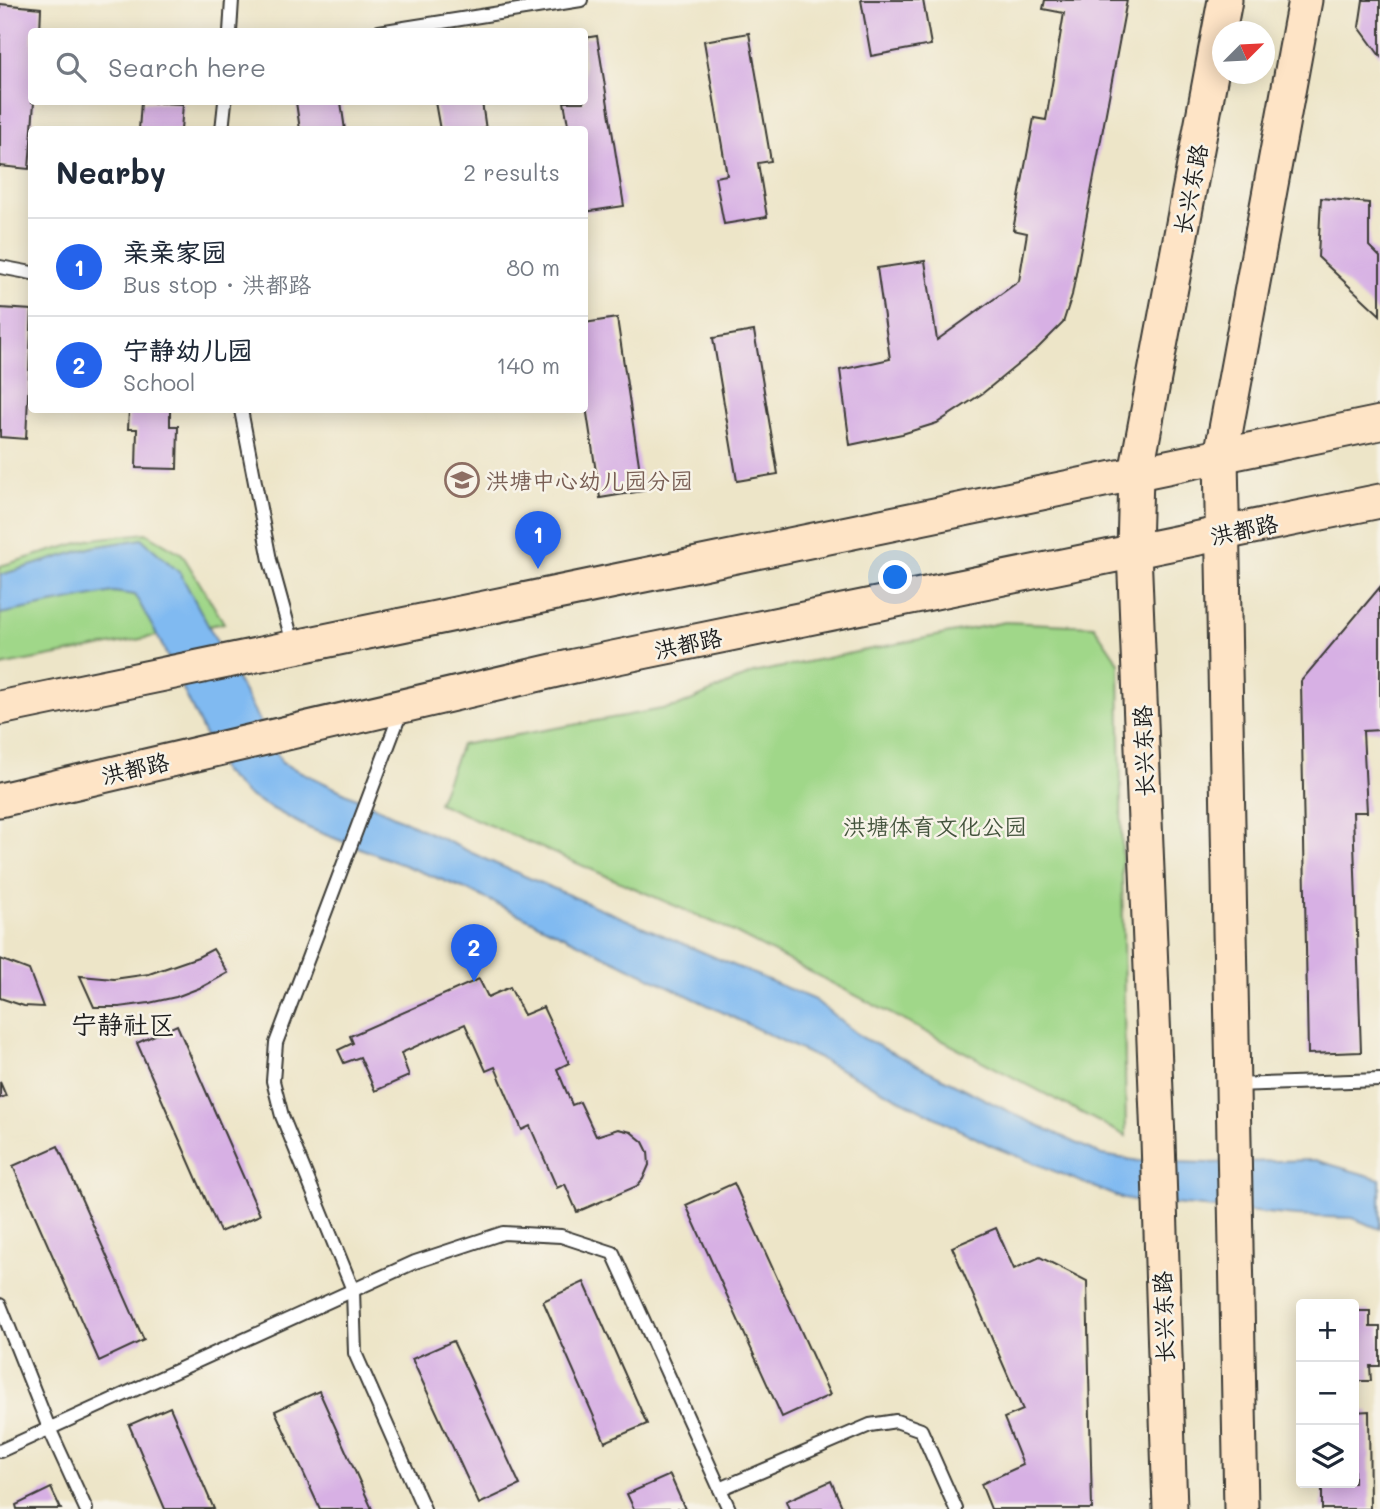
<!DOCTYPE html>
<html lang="en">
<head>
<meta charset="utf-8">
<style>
  :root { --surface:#fff; --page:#f6f6f7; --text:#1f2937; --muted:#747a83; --line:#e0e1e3; --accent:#2563eb }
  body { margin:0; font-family:Mali,"LXGW WenKai TC",sans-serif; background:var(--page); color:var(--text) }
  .controls { position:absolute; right:21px; bottom:21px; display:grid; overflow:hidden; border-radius:7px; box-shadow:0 4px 18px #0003 }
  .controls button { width:63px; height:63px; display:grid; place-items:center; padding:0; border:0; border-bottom:2px solid var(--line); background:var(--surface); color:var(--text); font:35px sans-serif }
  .compass { position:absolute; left:1212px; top:21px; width:63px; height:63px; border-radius:50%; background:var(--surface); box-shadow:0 4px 18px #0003; rotate:66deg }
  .you { position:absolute; left:896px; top:578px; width:24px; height:24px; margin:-18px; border:5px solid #fff; border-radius:50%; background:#1a73e8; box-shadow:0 0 0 10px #1a73e833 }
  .badge { display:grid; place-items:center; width:46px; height:46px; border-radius:50%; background:var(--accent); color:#fff; font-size:23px; font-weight:700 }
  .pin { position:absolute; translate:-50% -58px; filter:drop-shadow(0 2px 4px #0008) }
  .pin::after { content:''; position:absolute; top:37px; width:24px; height:21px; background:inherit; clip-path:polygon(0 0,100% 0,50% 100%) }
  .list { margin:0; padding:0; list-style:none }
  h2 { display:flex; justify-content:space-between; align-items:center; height:91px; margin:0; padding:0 28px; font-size:30px }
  h2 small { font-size:23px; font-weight:400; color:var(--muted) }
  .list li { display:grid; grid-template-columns:46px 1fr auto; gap:21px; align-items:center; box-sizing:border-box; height:98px; padding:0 28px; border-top:2px solid var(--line) }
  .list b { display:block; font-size:26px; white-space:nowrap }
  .list p { margin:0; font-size:23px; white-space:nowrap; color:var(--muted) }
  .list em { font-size:23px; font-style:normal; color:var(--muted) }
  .icon { flex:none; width:38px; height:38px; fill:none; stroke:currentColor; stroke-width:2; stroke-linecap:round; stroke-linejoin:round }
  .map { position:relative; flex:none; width:1380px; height:1509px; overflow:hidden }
  .search { position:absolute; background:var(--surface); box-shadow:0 4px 18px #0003; left:28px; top:28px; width:560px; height:77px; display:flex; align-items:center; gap:18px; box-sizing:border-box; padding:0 24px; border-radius:7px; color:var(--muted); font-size:26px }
  .panel { position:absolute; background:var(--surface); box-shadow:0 4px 18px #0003; left:28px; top:126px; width:560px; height:287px; border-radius:7px }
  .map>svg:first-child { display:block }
  .green { fill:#a0d789; stroke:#5e7a52; stroke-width:2 }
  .water { fill:#80baf1; stroke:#4e6b86; stroke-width:2 }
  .building { fill:#d7b0e4 }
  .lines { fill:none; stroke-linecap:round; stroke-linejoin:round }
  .service-casing { stroke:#3b3a36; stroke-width:16 }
  .secondary-casing { stroke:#3b3a36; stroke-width:37 }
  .service { stroke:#fff; stroke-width:12 }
  .secondary { stroke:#fee4c6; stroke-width:33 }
  .labels { text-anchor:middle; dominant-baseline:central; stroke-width:5; stroke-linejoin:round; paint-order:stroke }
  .street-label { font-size:23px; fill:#1c1c1c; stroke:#f7f3e8 }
  .education-label { font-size:23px; fill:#785e54; stroke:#f7f3e8; text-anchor:start }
  .park-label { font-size:23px; fill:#44543d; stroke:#f7f3e8 }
  .quarter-label { font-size:26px; fill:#1c1c1c; stroke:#f7f3e8 }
</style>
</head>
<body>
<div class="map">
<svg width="1380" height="1509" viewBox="0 0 1380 1509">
  <rect width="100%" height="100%" fill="#f7f3e8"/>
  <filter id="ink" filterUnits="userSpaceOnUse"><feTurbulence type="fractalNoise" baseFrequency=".0143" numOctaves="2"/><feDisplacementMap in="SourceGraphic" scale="14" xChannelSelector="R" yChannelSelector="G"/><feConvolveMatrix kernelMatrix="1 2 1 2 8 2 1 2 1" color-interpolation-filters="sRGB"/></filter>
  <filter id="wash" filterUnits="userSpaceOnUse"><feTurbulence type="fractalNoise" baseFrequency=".00686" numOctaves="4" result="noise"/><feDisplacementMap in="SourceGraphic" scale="28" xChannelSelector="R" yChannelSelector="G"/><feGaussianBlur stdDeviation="1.57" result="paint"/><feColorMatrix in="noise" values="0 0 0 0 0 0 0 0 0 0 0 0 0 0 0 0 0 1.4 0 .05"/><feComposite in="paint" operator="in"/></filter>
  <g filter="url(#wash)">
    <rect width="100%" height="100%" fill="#ede5c8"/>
    <g class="green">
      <path d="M146 533 182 554 224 623 0 666V566L92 539Z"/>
      <path d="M1005 622 1094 626 1119 663 1126 1136 724 927 438 803 461 745 679 706 753 673Z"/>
    </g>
    <path class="water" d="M142 539 180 573 282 763 487 860 815 1000 861 1037 1018 1116 1102 1155 1139 1161 1207 1163 1315 1160 1380 1179V1229L1352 1218 1296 1216 1123 1199 992 1146 826 1062 468 890 308 828 247 795 222 771 158 637 135 595 113 592 0 614V575L93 547Z"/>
    <g id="blocks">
      <g class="building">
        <path d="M861 0H923L931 45 871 56Z"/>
        <path d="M1045 0H1127L1072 295 1063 323 1038 348 983 393 937 423 902 434 850 445 840 370 890 359 877 268 925 261 937 340 1019 281 1027 233 1013 230 1034 118 1046 120 1064 13 1043 9Z"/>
        <path d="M1363 0H1380V56L1359 27Z"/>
        <path d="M0 4 41 8 40 32H32V102H34L29 169 0 166Z"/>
        <path d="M749 33 771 161 758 163 767 217 724 224 715 177 727 175 704 41Z"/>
        <path d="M597 36 624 206 584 212V130H569L564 102H584V38Z"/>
        <path d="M141 102 183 104 181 130H139Z"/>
        <path d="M296 102H341L345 130H300Z"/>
        <path d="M435 102H482L486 130H440Z"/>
        <path d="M1321 198 1369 203V246L1380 257V315L1318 257Z"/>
        <path d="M0 308 32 310 26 439 0 437Z"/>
        <path d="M617 318 643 491 600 498 584 394V323Z"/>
        <path d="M754 331 778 474 737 481 713 338Z"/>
        <path d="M129 410H170V426H178L177 469 136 468 137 429H128Z"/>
        <path d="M1380 587V730L1363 731 1367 812H1353L1361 1052 1308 1054 1301 681Z"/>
        <path d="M213 949 228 973 202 987 176 997 149 1003 119 1007H94L80 976 114 979 149 974 198 957Z"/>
        <path d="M0 959 29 970 43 1007 24 1006 0 998Z"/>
        <path d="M479 979 488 997 510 987 524 1015 543 1007 569 1063 557 1069 572 1105 580 1102 596 1136 618 1129 631 1132 643 1142 648 1152 649 1165 643 1179 637 1186 577 1212 565 1184 557 1188 530 1126 522 1130 495 1067 486 1071 465 1024 401 1053 409 1076 375 1091 360 1057 344 1063 338 1050 353 1043 350 1036Z"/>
        <path d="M177 1025 260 1215 220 1232 137 1043Z"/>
        <path d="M0 1082 6 1096 0 1098Z"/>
        <path d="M58 1146 144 1340 99 1361 13 1166Z"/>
        <path d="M734 1183 830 1395 782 1417 686 1205Z"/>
        <path d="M996 1228 1014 1269 1040 1257 1087 1281 1092 1509H991L981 1484 1023 1465 1004 1418 1023 1410 952 1247Z"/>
        <path d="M584 1282 647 1424 605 1442 543 1301Z"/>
        <path d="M1354 1311H1370V1327H1380V1366H1370L1371 1381H1354Z"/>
        <path d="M453 1341 520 1485 479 1504 412 1359Z"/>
        <path d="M319 1391 372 1509H320L275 1411Z"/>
        <path d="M170 1407 214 1509H165L129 1425Z"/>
        <path d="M1369 1411 1370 1509H1322V1483H1354V1412Z"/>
        <path d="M670 1475 685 1509H634L627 1494Z"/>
        <path d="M831 1481 843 1509H789L786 1501Z"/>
        <path d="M51 1488 61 1509H17L16 1505Z"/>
      </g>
    </g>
  </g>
  <g filter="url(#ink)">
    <use href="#blocks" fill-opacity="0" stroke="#3b3a36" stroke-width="2"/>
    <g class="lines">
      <g class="service-casing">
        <g id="service">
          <path d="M230 32 232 0"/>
          <path d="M379 32 581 0"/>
          <path d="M222 130 225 102"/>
          <path d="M0 267 32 273"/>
          <path d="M241 410 270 560 294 647"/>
          <path d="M402 709 276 1043 273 1081 282 1116 353 1290 355 1353 424 1509"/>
          <path d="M1233 1085 1380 1080"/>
          <path d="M0 1305 49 1428 86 1509"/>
          <path d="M0 1451 415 1262 503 1233 561 1236 613 1253 729 1509"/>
          <path d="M720 1489 870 1425 896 1421 921 1430 956 1509"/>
        </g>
      </g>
      <g class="secondary-casing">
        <g id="secondary">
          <path d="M0 708 1380 423"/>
          <path d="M0 800 574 666 1380 501"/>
          <path d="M1170 1509 1158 1140 1134 551 1136 474 1225 0"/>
          <path d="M1241 1509 1221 456 1305 0"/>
        </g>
      </g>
      <use href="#service" class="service"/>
      <use href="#secondary" class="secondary"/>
    </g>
  </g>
  <defs>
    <g id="school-ring" transform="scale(1.75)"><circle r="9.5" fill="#f7f3e8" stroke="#8d6e63" stroke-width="1.5"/><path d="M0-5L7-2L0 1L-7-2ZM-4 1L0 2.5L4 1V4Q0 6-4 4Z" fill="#8d6e63"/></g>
  </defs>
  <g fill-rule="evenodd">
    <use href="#school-ring" x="462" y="480"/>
  </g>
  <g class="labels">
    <g class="street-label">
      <text transform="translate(1190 189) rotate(-79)">长兴东路</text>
      <text transform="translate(1244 529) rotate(-12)">洪都路</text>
      <text transform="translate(688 643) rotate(-12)">洪都路</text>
      <text transform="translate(1143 751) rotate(-92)">长兴东路</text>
      <text transform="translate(135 768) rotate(-13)">洪都路</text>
      <text transform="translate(1163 1317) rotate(-92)">长兴东路</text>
    </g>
    <g class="education-label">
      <text x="486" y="480">洪塘中心幼儿园分园</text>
    </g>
    <g class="park-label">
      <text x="935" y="826">洪塘体育文化公园</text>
    </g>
    <g class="quarter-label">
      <text x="123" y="1024">宁静社区</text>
    </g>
  </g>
</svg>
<div class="controls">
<button>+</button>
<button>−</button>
<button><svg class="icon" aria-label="layers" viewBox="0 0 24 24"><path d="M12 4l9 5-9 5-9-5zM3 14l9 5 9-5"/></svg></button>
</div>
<svg class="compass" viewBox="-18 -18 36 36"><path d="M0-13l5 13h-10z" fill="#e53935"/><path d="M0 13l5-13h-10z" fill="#747a83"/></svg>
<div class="you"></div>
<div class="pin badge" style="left:538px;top:569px">1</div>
<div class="pin badge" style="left:474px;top:982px">2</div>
<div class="search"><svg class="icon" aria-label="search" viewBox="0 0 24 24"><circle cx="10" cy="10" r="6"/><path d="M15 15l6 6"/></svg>Search here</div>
<section class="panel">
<h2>Nearby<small>2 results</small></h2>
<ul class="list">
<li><span class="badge">1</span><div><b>亲亲家园</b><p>Bus stop · 洪都路</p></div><em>80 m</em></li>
<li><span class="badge">2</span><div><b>宁静幼儿园</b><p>School</p></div><em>140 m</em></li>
</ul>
</section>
</div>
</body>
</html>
